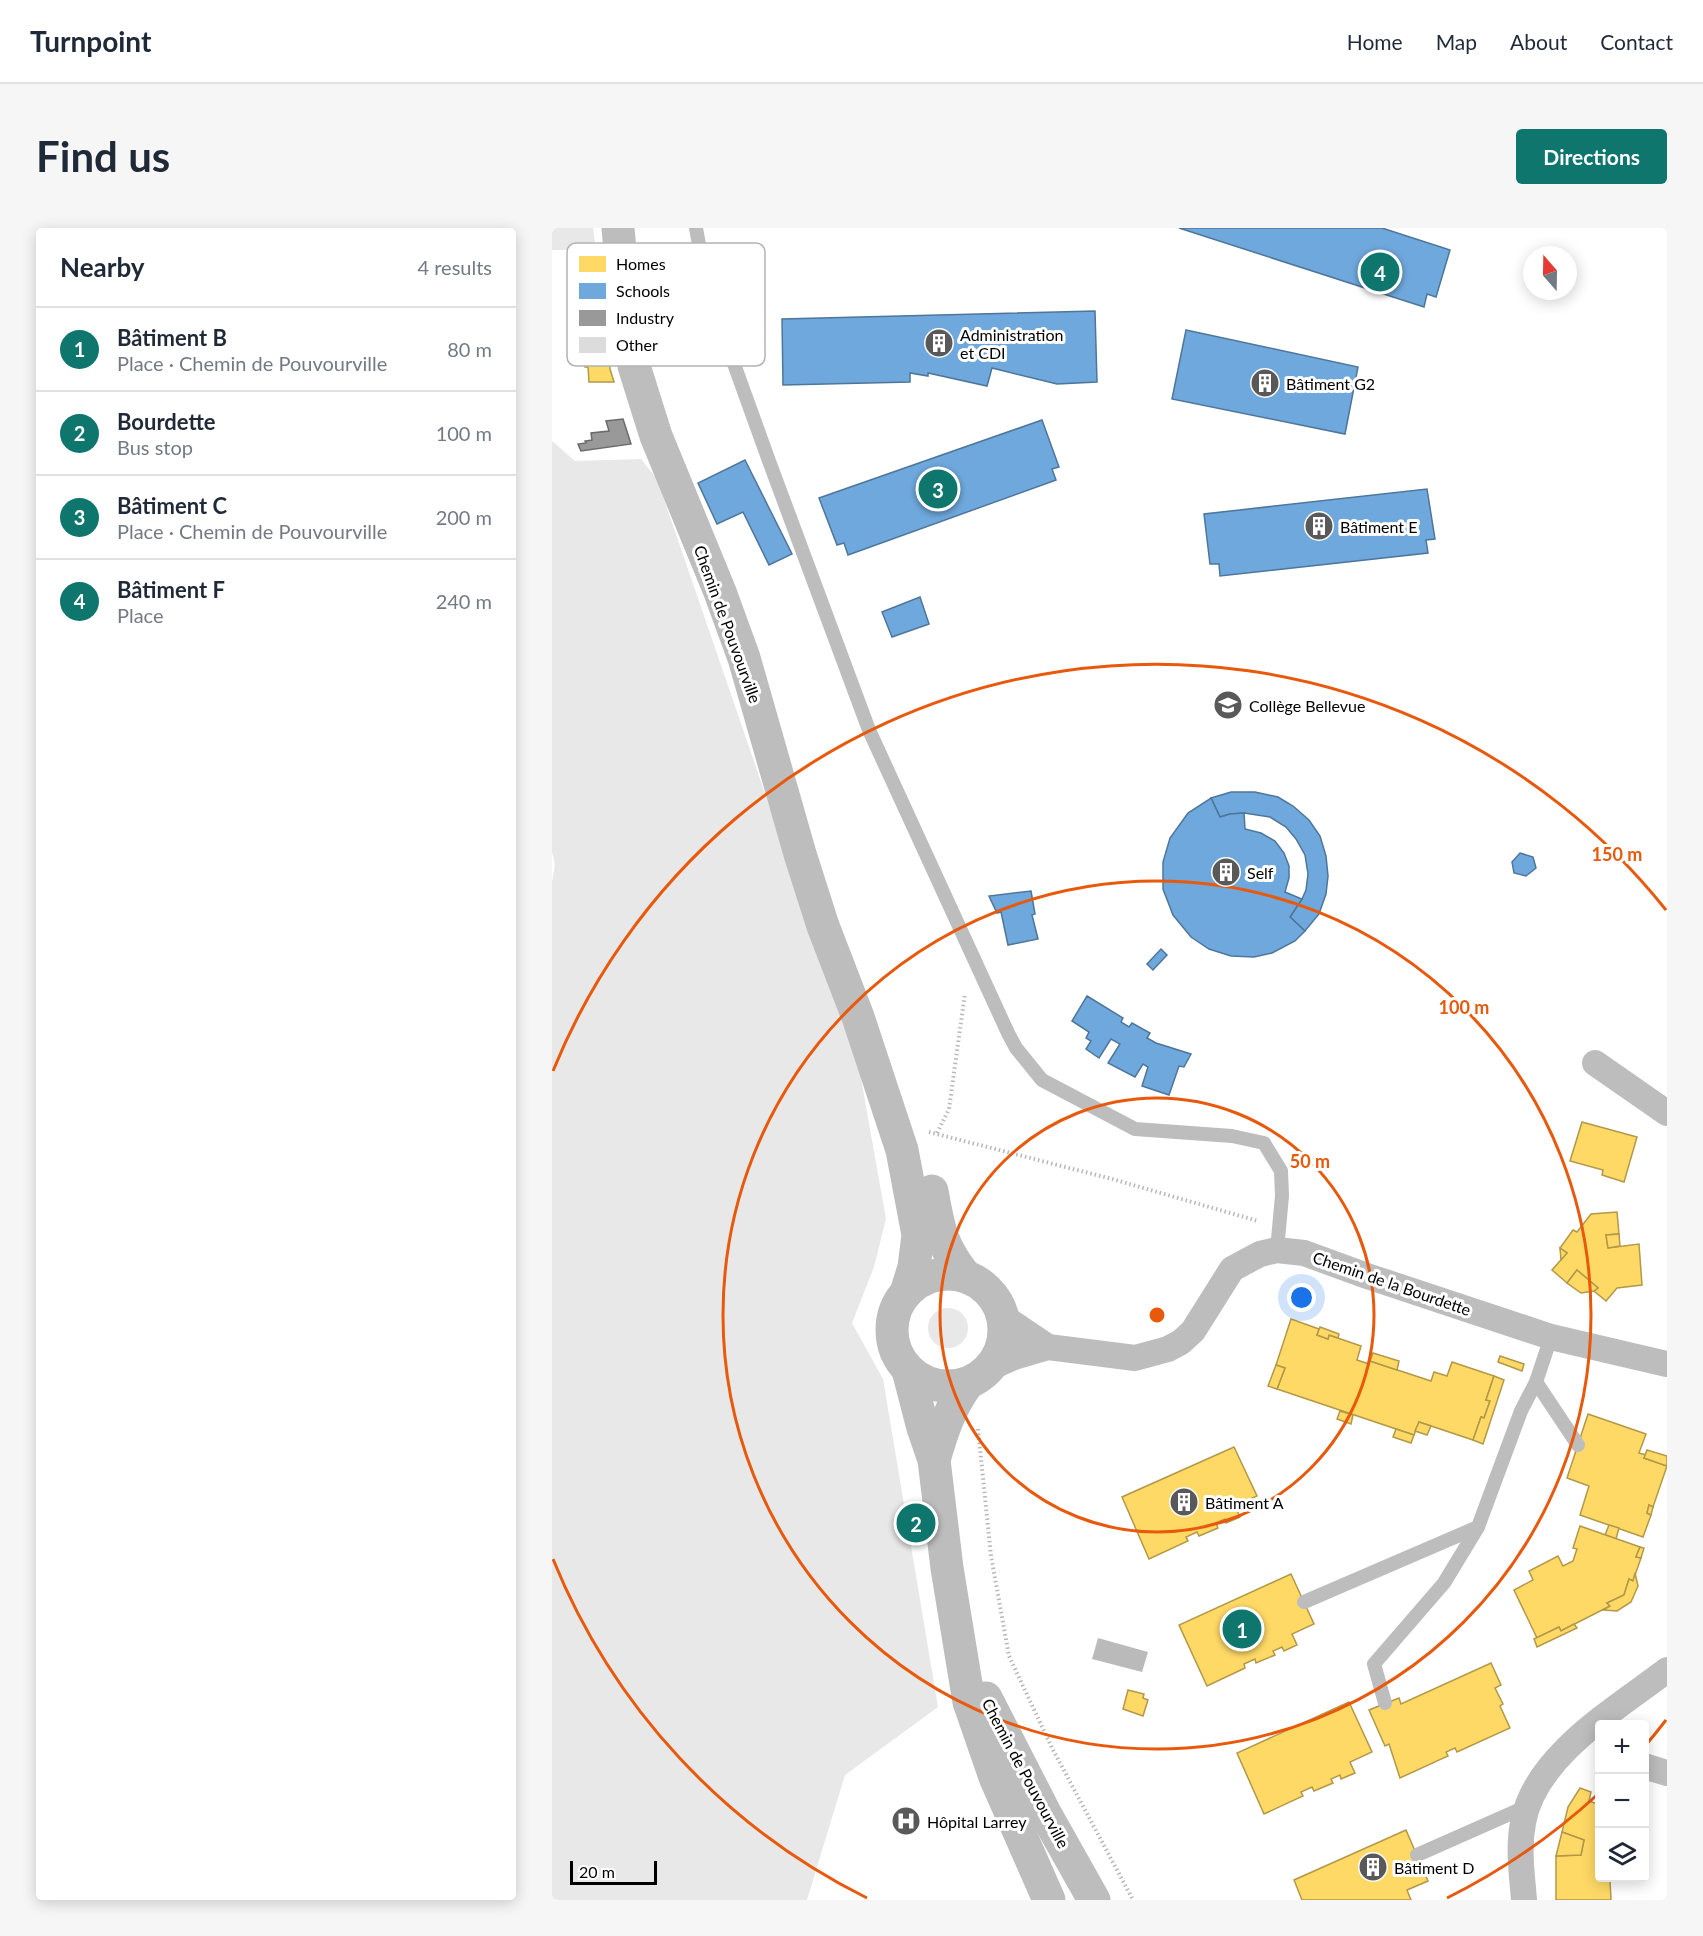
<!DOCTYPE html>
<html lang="en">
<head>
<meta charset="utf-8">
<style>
  :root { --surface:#fff; --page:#f6f6f7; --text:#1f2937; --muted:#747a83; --line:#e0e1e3; --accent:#0f766e }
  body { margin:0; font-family:Lato,sans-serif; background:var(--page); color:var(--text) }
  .controls { position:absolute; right:18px; bottom:18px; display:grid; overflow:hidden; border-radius:6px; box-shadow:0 3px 15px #0003 }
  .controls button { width:54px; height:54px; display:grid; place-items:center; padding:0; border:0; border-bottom:2px solid var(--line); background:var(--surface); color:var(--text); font:30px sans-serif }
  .compass { position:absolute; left:971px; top:18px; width:54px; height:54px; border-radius:50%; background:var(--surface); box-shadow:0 3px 15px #0003; rotate:340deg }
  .scale { position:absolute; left:18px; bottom:15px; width:87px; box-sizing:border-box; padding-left:6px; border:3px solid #000; border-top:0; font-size:16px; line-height:21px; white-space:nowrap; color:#000; -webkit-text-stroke:4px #fff; paint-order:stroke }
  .you { position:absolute; left:750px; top:1070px; width:21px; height:21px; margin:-15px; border:4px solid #fff; border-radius:50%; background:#1a73e8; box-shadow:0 0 0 9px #1a73e833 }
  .badge { display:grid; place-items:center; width:39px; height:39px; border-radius:50%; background:var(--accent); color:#fff; font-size:20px; font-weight:700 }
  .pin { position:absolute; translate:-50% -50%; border:3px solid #fff; box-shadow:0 2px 6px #0006 }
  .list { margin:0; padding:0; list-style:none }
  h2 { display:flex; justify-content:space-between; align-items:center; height:78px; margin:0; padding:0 24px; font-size:26px }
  h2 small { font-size:20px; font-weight:400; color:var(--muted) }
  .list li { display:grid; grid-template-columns:39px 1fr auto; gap:18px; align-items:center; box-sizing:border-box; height:84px; padding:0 24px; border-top:2px solid var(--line) }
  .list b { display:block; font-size:22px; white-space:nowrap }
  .list p { margin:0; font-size:20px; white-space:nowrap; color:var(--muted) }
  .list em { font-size:20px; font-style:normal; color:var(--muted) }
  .icon { flex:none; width:33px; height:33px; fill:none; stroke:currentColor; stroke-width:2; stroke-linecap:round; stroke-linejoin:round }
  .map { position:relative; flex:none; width:1115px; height:1672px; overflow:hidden; border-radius:6px }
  header { display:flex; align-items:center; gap:36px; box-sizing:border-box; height:84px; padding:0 30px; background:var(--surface); border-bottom:2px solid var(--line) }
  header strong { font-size:28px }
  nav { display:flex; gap:33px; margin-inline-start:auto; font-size:21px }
  .intro { display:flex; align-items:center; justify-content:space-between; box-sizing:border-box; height:144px; padding:0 36px }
  h1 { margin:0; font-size:42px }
  .button { padding:15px 27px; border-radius:6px; background:var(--accent); color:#fff; font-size:21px; font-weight:700 }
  main { display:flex; gap:36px; padding:0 36px }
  aside { flex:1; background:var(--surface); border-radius:6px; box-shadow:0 3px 15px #0003 }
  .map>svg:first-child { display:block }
  .green { fill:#e8e8e8 }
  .water { fill:#bababa }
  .homes { fill:#ffd966; stroke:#b29847; stroke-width:1.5 }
  .schools { fill:#6fa8dc; stroke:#4e769a; stroke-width:1.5 }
  .industry { fill:#999; stroke:#6b6b6b; stroke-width:1.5 }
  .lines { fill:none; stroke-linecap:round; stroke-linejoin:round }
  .path { stroke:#b8b8b8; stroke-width:4; stroke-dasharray:1.5 3; stroke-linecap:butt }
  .service { stroke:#bdbdbd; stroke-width:14 }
  .minor { stroke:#bdbdbd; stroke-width:26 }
  .tertiary { stroke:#bdbdbd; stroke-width:33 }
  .ring { fill:none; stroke:#e8590c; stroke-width:3 }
  .labels { text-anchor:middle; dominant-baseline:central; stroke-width:6; stroke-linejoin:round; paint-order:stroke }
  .poi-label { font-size:16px; fill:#000; stroke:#fff; text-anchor:start }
  .street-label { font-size:16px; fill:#000; stroke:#fff }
  .key { fill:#fff; stroke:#b2b2b2; stroke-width:1.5 }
  .key-label { font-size:16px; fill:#000 }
  .centre { fill:#e8590c; stroke:#fff; stroke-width:3 }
  .ring-label { font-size:18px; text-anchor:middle; font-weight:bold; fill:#e8590c; stroke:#fff; stroke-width:6; stroke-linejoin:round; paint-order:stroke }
</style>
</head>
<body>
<header>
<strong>Turnpoint</strong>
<nav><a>Home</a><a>Map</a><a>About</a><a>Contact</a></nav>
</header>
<div class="intro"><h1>Find us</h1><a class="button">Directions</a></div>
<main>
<aside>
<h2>Nearby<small>4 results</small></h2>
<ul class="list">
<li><span class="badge">1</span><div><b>Bâtiment B</b><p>Place · Chemin de Pouvourville</p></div><em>80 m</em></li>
<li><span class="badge">2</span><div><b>Bourdette</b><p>Bus stop</p></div><em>100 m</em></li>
<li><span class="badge">3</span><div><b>Bâtiment C</b><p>Place · Chemin de Pouvourville</p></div><em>200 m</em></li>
<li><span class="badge">4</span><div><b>Bâtiment F</b><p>Place</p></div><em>240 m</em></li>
</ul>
</aside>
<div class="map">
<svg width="1115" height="1672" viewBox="0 0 1115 1672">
  <rect width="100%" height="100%" fill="#fff"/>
  <g class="green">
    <path d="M0 0H41L44 22H0Z"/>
    <path d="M0 213 23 233 89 231 105 251 307 839 334 991 322 1039 300 1095 331 1151 386 1479 293 1547 255 1672H0V654L3 636 0 624Z"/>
    <circle cx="396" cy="1100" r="20"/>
  </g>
  <path class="water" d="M546 1410 596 1424 590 1444 540 1431Z"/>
  <g class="homes">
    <path d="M52 57 58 141 62 154H37L36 139H33L29 73 24 74 23 58Z"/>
    <path d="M1030 894 1085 909 1072 954 1050 947 1051 942 1018 933Z"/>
    <path d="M1065 984 1067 1006 1054 1007 1056 1020 1087 1016 1090 1057 1065 1060 1054 1073 1042 1063 1046 1060 1025 1042 1015 1055 1000 1042 1015 1025 1008 1020 1021 1002 1025 1004 1039 986Z"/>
    <path d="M1067 1006 1068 1018 1056 1020 1054 1007Z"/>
    <path d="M1008 1020 1015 1025 1009 1032Z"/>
    <path d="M1025 1042 1046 1060 1042 1063 1029 1065 1015 1055Z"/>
    <path d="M739 1091 767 1101 765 1107 776 1111 777 1107 809 1118 805 1132 817 1136 818 1133 879 1153 882 1144 895 1148 900 1134 942 1148 934 1172 938 1173 932 1190 929 1189 921 1212 867 1194 862 1207 725 1161 733 1140 724 1137Z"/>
    <path d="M768 1099 787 1106 786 1110 777 1107 776 1111 765 1107Z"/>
    <path d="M821 1125 847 1133 845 1142 818 1133Z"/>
    <path d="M948 1128 972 1136 970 1143 946 1134Z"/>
    <path d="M724 1137 733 1140 725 1161 716 1158Z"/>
    <path d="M942 1148 952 1152 931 1216 921 1212 929 1189 932 1190 938 1173 934 1172Z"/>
    <path d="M788 1183 801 1187 799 1196 785 1191Z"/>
    <path d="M1036 1186 1094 1206 1087 1225 1094 1227 1092 1230 1115 1238 1101 1279 1097 1277 1095 1285 1099 1287 1091 1309 1028 1287 1037 1258 1015 1250Z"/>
    <path d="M867 1194 879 1198 875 1207 863 1203Z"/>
    <path d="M844 1201 862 1207 859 1215 841 1209Z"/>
    <path d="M682 1219 705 1268 683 1278 688 1289 674 1295 673 1291 664 1295 666 1300 647 1308 645 1304 634 1309 636 1313 597 1331 570 1269Z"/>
    <path d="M1095 1222 1115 1228V1238L1092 1230Z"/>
    <path d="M1097 1277 1101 1279 1099 1287 1095 1285Z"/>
    <path d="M1057 1297 1067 1300 1064 1311 1053 1307Z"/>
    <path d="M1028 1298 1088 1319 1084 1329 1089 1330 1081 1353 1077 1351 1072 1367 1055 1375 1058 1378 1009 1403 1007 1399 985 1410 962 1362 981 1352 977 1343 1006 1328 1011 1338 1021 1333 1025 1321 1021 1320Z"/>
    <path d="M1088 1319 1092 1320 1089 1330 1084 1329Z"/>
    <path d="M1083 1345 1086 1358 1079 1374 1065 1383 1051 1382 1058 1378 1055 1375 1072 1367 1077 1351 1081 1353Z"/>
    <path d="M739 1346 762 1396 740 1406 745 1417 732 1423 730 1419 721 1423 723 1427 704 1435 703 1431 692 1436 693 1440 655 1458 627 1397Z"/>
    <path d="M1022 1396 1025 1400 985 1419 982 1411 1007 1399 1009 1403Z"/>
    <path d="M939 1435 949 1457 943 1460 951 1476 948 1478 958 1500 905 1524 903 1520 894 1524 896 1528 848 1550 837 1516 833 1518 817 1482 847 1470 849 1476Z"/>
    <path d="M576 1462 592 1466 591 1470 596 1472 591 1488 571 1481Z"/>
    <path d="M797 1474 820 1524 798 1534 803 1545 789 1551 788 1547 779 1551 781 1555 762 1563 760 1559 749 1564 751 1568 712 1586 685 1525Z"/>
    <path d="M1028 1560 1039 1564 1037 1573 1048 1577V1650H1074L1058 1652 1059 1672H1004V1628L1029 1627 1032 1612 1010 1604 1016 1579Z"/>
    <path d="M854 1602 876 1653 855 1662 859 1672H750L742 1652Z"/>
    <path d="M1010 1604 1032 1612 1029 1627 1004 1628Z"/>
  </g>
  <g class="schools">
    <path d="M627 0H830L898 22 884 69 875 66 872 79Z"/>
    <path d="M543 83 545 154 505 156 440 140 435 158 376 145V148L358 145V154L231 157 230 91Z"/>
    <path d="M634 102 806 139 793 206 620 171Z"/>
    <path d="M490 192 507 239 500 241 504 252 296 327 292 315 285 317 267 270Z"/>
    <path d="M193 232 240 326 217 337 191 284 165 296 146 255Z"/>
    <path d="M875 261 883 311 874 312 876 325 668 348 667 336H658L652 286Z"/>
    <path d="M368 369 377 396 340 409 330 384Z"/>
    <path d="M679 564H703L726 569 741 578 757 592 768 608 774 628 776 648 774 666 767 686 753 703 738 689 750 671 754 662 756 646 753 627 744 611 734 599 718 589 692 585 678 586 668 589 659 570Z"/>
    <path d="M659 570 668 589 678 586 692 585 693 601 709 605 723 613 732 625 737 638V650L733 664 750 671 738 689 753 703 743 713 720 725 702 729 679 728 657 721 639 709 621 687 611 661V634L618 610 636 585Z"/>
    <path d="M968 625 981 629 984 640 974 648 962 645 960 634Z"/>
    <path d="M479 663 483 686 480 687 486 711 456 717 449 684 445 685 437 668Z"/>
    <path d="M609 721 615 727 601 742 595 736Z"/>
    <path d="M535 768 571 790 569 794 577 799 580 795 598 805 595 810 604 815 639 826 632 839 627 838 617 867 590 858 596 839 591 836 583 849 556 835 568 816 559 811 547 830 534 821 539 813 534 810 537 804 520 793Z"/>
  </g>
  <path class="industry" d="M71 191 79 216 29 223 26 216 34 215 33 213 40 212 39 205 57 203 54 193Z"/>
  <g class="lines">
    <g class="path">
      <path d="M377 904 560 951 706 993"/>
      <path d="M385 905 397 881 413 765"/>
      <path d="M426 1201 439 1328 457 1428 500 1520 581 1672"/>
    </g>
    <g class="service">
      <path d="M144 0 155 61 217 233 317 502 456 805 464 820 490 852 583 901 680 908 712 915 729 943 730 968 725 1022"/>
      <path d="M984 1154 1026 1217"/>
      <path d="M752 1374 926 1299"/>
      <path d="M833 1475 822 1436 892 1355 926 1299 969 1183 984 1154 999 1109"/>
      <path d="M865 1627 976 1578"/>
    </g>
    <g class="minor">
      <path d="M1043 835 1115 885"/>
      <path d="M450 1088 496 1119"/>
      <path d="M437 1140 462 1129 496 1119 583 1130 616 1121 629 1114 641 1103 680 1041 708 1026 725 1022 752 1025 815 1048 999 1109 1115 1136"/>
      <path d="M1092 1538 1115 1545"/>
      <path d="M972 1672C970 1646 966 1621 971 1595 982 1528 1066 1480 1115 1442"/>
    </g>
    <g class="tertiary">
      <path d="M66 0 74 91 82 138 104 208 168 364 192 430 248 626 271 698 306 789 350 922 366 1007 362 1039 354 1065"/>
      <path d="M380 963C387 1002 389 1017 414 1049"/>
      <circle cx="396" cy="1102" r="56"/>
      <path d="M356 1142 371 1200 382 1232 395 1340 417 1474 443 1549 497 1672"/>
      <path d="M382 1232C390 1204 398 1179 416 1155"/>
      <path d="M434 1470 493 1585 542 1672"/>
    </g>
  </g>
  <g class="ring">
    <circle cx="605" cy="1087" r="217"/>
    <circle cx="605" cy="1087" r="434"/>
    <path d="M1114 1492A651 651 0 0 1 1093 1518M1045 1567A651 651 0 0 1 895 1670M315 1670A651 651 0 0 1 1 1331M1 843A651 651 0 0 1 1114 682"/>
  </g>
  <defs>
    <g id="building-disc" transform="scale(1.5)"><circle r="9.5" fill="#595959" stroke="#fff"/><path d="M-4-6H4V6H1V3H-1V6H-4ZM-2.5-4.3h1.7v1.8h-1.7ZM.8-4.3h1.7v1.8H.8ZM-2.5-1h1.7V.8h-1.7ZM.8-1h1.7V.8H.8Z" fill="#fff"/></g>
    <g id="school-disc" transform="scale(1.5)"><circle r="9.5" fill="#595959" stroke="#fff"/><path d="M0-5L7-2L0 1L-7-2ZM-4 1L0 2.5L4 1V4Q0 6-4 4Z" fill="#fff"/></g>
    <g id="hospital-disc" transform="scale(1.5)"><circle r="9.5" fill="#595959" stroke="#fff"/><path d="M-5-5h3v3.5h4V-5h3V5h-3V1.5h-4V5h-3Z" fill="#fff"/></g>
  </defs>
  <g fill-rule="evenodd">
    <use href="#building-disc" x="387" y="115"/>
    <use href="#building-disc" x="713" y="155"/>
    <use href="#building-disc" x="767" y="298"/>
    <use href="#school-disc" x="676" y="477"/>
    <use href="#building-disc" x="674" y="644"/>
    <use href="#building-disc" x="632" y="1274"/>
    <use href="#hospital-disc" x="354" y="1593"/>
    <use href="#building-disc" x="821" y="1639"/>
  </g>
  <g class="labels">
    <g class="poi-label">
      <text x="408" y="106">Administration<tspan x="408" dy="18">et CDI</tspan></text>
      <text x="734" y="155">Bâtiment G2</text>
      <text x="788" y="298">Bâtiment E</text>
      <text x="697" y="477">Collège Bellevue</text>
      <text x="695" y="644">Self</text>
      <text x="653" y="1274">Bâtiment A</text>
      <text x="375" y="1593">Hôpital Larrey</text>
      <text x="842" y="1639">Bâtiment D</text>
    </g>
    <g class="street-label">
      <text transform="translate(176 396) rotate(70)">Chemin de Pouvourville</text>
      <text transform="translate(840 1055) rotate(19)">Chemin de la Bourdette</text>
      <text transform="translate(474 1545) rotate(62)">Chemin de Pouvourville</text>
    </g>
  </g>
  <rect x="15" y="15" width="198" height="123" rx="9" class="key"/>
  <rect x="27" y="28" width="27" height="16" fill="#ffd966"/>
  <rect x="27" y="55" width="27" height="16" fill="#6fa8dc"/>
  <rect x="27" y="82" width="27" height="16" fill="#999"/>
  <rect x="27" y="109" width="27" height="16" fill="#dcdcdc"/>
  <g class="key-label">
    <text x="64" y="42">Homes</text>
    <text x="64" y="69">Schools</text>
    <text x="64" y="96">Industry</text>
    <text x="64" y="123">Other</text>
  </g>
  <circle cx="605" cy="1087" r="9" class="centre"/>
  <g class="ring-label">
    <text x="1065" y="633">150 m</text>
    <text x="912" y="786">100 m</text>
    <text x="758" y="940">50 m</text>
  </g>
</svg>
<div class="controls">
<button>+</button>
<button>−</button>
<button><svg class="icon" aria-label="layers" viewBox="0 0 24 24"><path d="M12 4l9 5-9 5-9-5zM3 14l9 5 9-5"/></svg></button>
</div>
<svg class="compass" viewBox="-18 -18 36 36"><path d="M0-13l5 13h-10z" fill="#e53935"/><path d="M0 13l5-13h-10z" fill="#747a83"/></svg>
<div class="scale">20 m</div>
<div class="you"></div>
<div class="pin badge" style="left:690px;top:1401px">1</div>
<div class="pin badge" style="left:364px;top:1295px">2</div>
<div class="pin badge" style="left:386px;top:261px">3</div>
<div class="pin badge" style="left:828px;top:44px">4</div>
</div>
</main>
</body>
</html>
